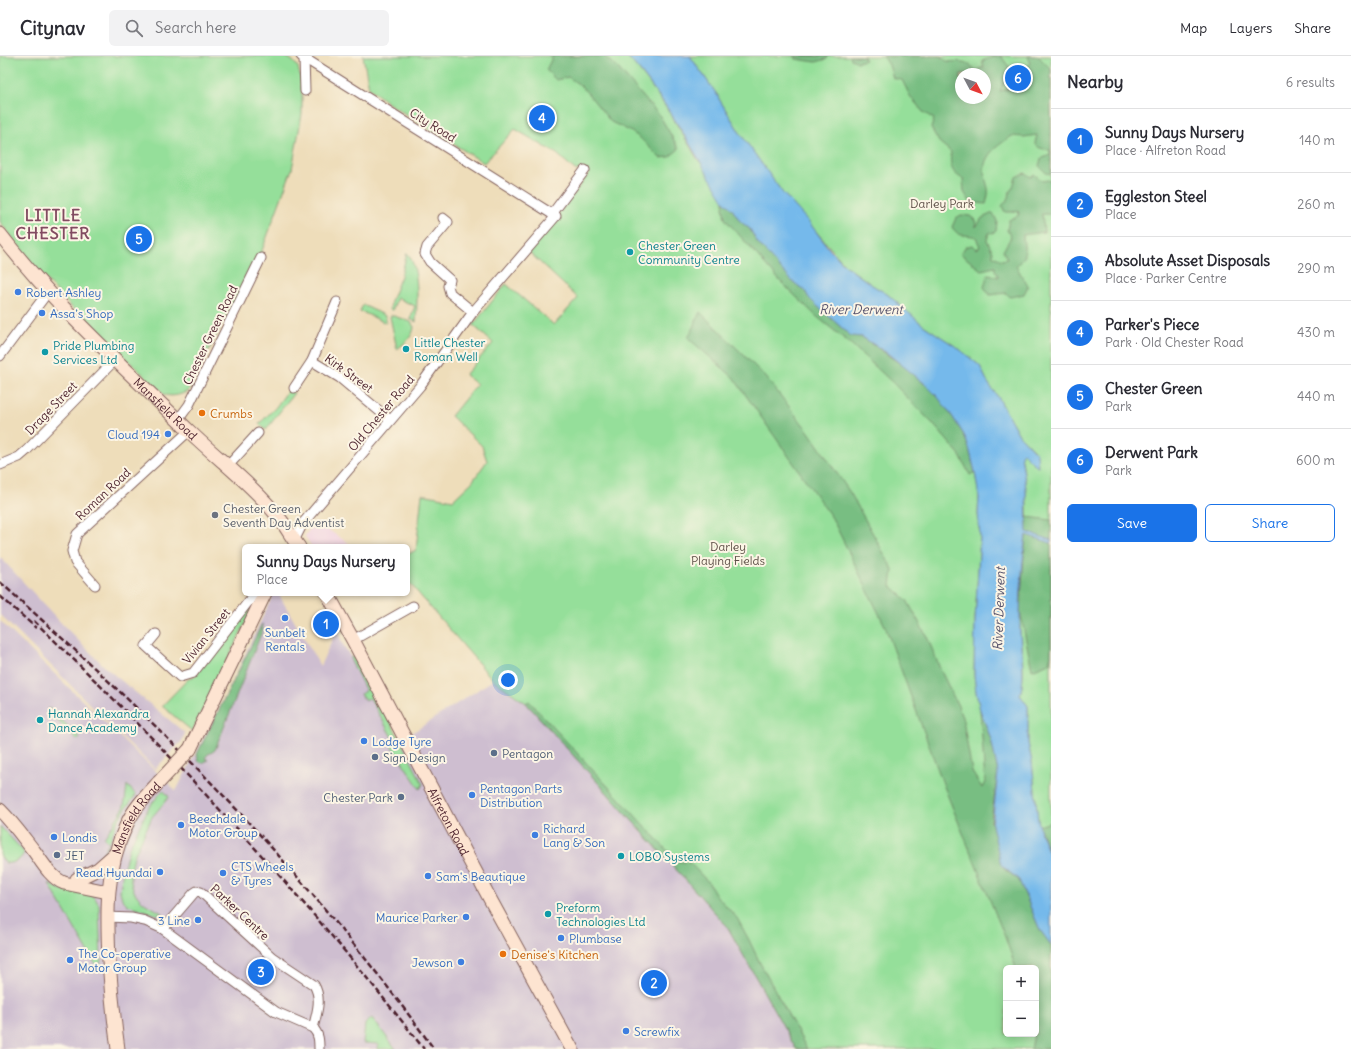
<!DOCTYPE html>
<html lang="en">
<head>
<meta charset="utf-8">
<style>
  :root { --surface:#fff; --page:#f2f2f3; --text:#2b2b33; --muted:#7c7c81; --line:#e1e1e2; --accent:#1a73e8 }
  body { margin:0; font-family:Delius,sans-serif; background:var(--page); color:var(--text) }
  .controls { position:absolute; right:12px; bottom:12px; display:grid; overflow:hidden; border-radius:6px; box-shadow:0 2px 10px #0003 }
  .controls button { width:36px; height:36px; display:grid; place-items:center; padding:0; border:0; border-bottom:1px solid var(--line); background:var(--surface); color:var(--text); font:20px sans-serif }
  .compass { position:absolute; left:955px; top:12px; width:36px; height:36px; border-radius:50%; background:var(--surface); box-shadow:0 2px 10px #0003; rotate:131deg }
  .you { position:absolute; left:508px; top:624px; width:14px; height:14px; margin:-10px; border:3px solid #fff; border-radius:50%; background:#1a73e8; box-shadow:0 0 0 6px #1a73e833 }
  .badge { display:grid; place-items:center; width:26px; height:26px; border-radius:50%; background:var(--accent); color:#fff; font-size:13px; font-weight:700 }
  .pin { position:absolute; translate:-50% -50%; border:2px solid #fff; box-shadow:0 1px 4px #0006 }
  .popup { position:absolute; left:242px; top:488px; width:168px; height:52px; box-sizing:border-box; display:grid; place-content:center; border-radius:6px; background:var(--surface); filter:drop-shadow(0 1px 3px #0005); font-size:13px; white-space:nowrap; color:var(--muted) }
  .popup b { font-size:15px; color:var(--text) }
  .popup::after { content:''; position:absolute; left:50%; top:100%; margin-left:-8px; border:8px solid transparent; border-top-color:var(--surface) }
  .list { margin:0; padding:0; list-style:none }
  h2 { display:flex; justify-content:space-between; align-items:center; height:52px; margin:0; padding:0 16px; font-size:17px }
  h2 small { font-size:13px; font-weight:400; color:var(--muted) }
  .list li { display:grid; grid-template-columns:26px 1fr auto; gap:12px; align-items:center; box-sizing:border-box; height:64px; padding:0 16px; border-top:1px solid var(--line) }
  .list b { display:block; font-size:15px; white-space:nowrap }
  .list p { margin:0; font-size:13px; white-space:nowrap; color:var(--muted) }
  .list em { font-size:13px; font-style:normal; color:var(--muted) }
  .actions { display:flex; gap:8px; padding:12px 16px }
  .actions a { flex:1; padding:9px 0; border:1px solid var(--accent); border-radius:6px; text-align:center; font-size:14px; color:var(--accent) }
  .actions .main { background:var(--accent); color:#fff }
  .icon { flex:none; width:22px; height:22px; fill:none; stroke:currentColor; stroke-width:2; stroke-linecap:round; stroke-linejoin:round }
  .map { position:relative; flex:none; width:1051px; height:993px; overflow:hidden }
  header { display:flex; align-items:center; gap:24px; box-sizing:border-box; height:56px; padding:0 20px; background:var(--surface); border-bottom:1px solid var(--line) }
  header strong { font-size:19px }
  nav { display:flex; gap:22px; margin-inline-start:auto; font-size:14px }
  .search { width:280px; height:36px; background:var(--page); display:flex; align-items:center; gap:10px; box-sizing:border-box; padding:0 14px; border-radius:6px; color:var(--muted); font-size:15px }
  main { display:flex }
  aside { flex:1; background:var(--surface) }
  .map>svg:first-child { display:block }
  .built { fill:#f1d0e2 }
  .industrial { fill:#cebed0 }
  .green { fill:#95df9a; stroke:#707f62; fill-rule:evenodd }
  .forest { fill:#78be82; stroke:#616e56; fill-rule:evenodd }
  .water { fill:#75b9eb; stroke:#606c8b }
  .lines { fill:none; stroke-linecap:round; stroke-linejoin:round }
  .street-casing { stroke:#83625d; stroke-width:11 }
  .secondary-casing { stroke:#83625d; stroke-width:15 }
  .street { stroke:#fff; stroke-width:9 }
  .secondary { stroke:#fde4d1; stroke-width:13 }
  .rail { stroke:#4a1f2b; stroke-width:2.5; stroke-dasharray:6 3; stroke-linecap:butt }
  .secondary-bridge-casing { stroke:#83625d; stroke-width:15; stroke-linecap:butt }
  .secondary-bridge { stroke:#fde4d1; stroke-width:13 }
  .culture-dot { fill:#0f9aa8; stroke:#fcf5e5; stroke-width:1.5 }
  .shop-dot { fill:#3f7fe0; stroke:#fcf5e5; stroke-width:1.5 }
  .food-dot { fill:#e8710a; stroke:#fcf5e5; stroke-width:1.5 }
  .worship-dot { fill:#6b7280; stroke:#fcf5e5; stroke-width:1.5 }
  .service-dot { fill:#5c6f8a; stroke:#fcf5e5; stroke-width:1.5 }
  .labels { text-anchor:middle; dominant-baseline:central; stroke-width:4; stroke-linejoin:round; paint-order:stroke }
  .street-label { font-size:12px; fill:#4a1f2b; stroke:#fcf5e5 }
  .park-label { font-size:12px; fill:#5d4f47; stroke:#fcf5e5 }
  .culture-label { font-size:12px; fill:#0d838f; stroke:#fcf5e5; text-anchor:start }
  .shop-label { font-size:12px; fill:#366cbe; stroke:#fcf5e5; text-anchor:start }
  .food-label { font-size:12px; fill:#c56008; stroke:#fcf5e5; text-anchor:start }
  .worship-label { font-size:12px; fill:#5b616d; stroke:#fcf5e5; text-anchor:start }
  .service-label { font-size:12px; fill:#4e5e75; stroke:#fcf5e5; text-anchor:start }
  .water-label { font-size:13px; font-style:italic; fill:#59556e; stroke:#fcf5e5 }
  .district-label { font-size:16px; font-weight:bold; letter-spacing:1px; fill:#824b61; stroke:#fcf5e5 }
</style>
</head>
<body>
<header>
<strong>Citynav</strong>
<div class="search"><svg class="icon" aria-label="search" viewBox="0 0 24 24"><circle cx="10" cy="10" r="6"/><path d="M15 15l6 6"/></svg>Search here</div>
<nav><a>Map</a><a>Layers</a><a>Share</a></nav>
</header>
<main>
<div class="map">
<svg width="1051" height="993" viewBox="0 0 1051 993">
  <rect width="100%" height="100%" fill="#fcf5e5"/>
  <filter id="ink" filterUnits="userSpaceOnUse"><feTurbulence type="fractalNoise" baseFrequency=".025" numOctaves="2"/><feDisplacementMap in="SourceGraphic" scale="8" xChannelSelector="R" yChannelSelector="G"/><feConvolveMatrix kernelMatrix="1 2 1 2 8 2 1 2 1" color-interpolation-filters="sRGB"/></filter>
  <filter id="wash" filterUnits="userSpaceOnUse"><feTurbulence type="fractalNoise" baseFrequency=".012" numOctaves="4" result="noise"/><feDisplacementMap in="SourceGraphic" scale="16" xChannelSelector="R" yChannelSelector="G"/><feGaussianBlur stdDeviation="0.9" result="paint"/><feColorMatrix in="noise" values="0 0 0 0 0 0 0 0 0 0 0 0 0 0 0 0 0 1.4 0 .05"/><feComposite in="paint" operator="in"/></filter>
  <g filter="url(#wash)">
    <rect width="100%" height="100%" fill="#eeddba"/>
    <path class="built" d="M315 465 354 491H312L305 480Z"/>
    <g class="industrial">
      <path d="M0 501 63 569 106 612 185 677 182 685 155 713 0 559Z"/>
      <path d="M274 537H278L320 610 337 573 342 587 355 608 395 688 493 624 526 647 727 870 796 993H0V565L176 735 230 630Z"/>
    </g>
    <g class="green">
      <path d="M0 0H285L293 5 298 11 300 20 302 39V58L292 113 260 200 249 221 237 239 188 335C181 339 173 341 165 339L76 256 41 218 0 166Z"/>
      <path d="M363 0H627C655 31 677 68 698 104L887 297 975 416 979 440 978 457 980 481 975 564 974 619 976 636 980 654 991 683V765L1040 874 1051 889V993H796L727 870 526 647 493 624 407 524V499L416 494 422 438 453 444 472 426 487 405 482 390 451 360 477 328 465 319 493 287 473 269 506 228 554 269 578 242 529 196 590 116 575 114 557 98 515 73 484 107 388 47 369 32ZM1006 912H1036V978H1006Z"/>
      <path d="M690 0H1051V803L1045 790 1038 764 1032 706 1028 687V650L1020 639C1027 617 1020 592 1020 569 1019 546 1021 522 1024 499 1025 491 1026 483 1027 474 1028 449 1026 424 1021 399L1023 397 1038 411 1033 393 1019 379 998 341 988 327 980 310 958 292 923 269 887 238 872 229 845 209 782 136 742 80 719 43 718 40ZM961 18H985V42H961Z"/>
      <path d="M407 197C420 211 417 247 416 266L410 263 415 250 397 242 392 255 390 253 391 245 401 220Z"/>
      <path d="M363 249 384 259 386 262V267L360 255Z"/>
      <path d="M391 259 411 266 414 271C413 281 405 287 397 293L390 261Z"/>
      <path d="M289 333 294 337 266 374 259 368 276 351Z"/>
      <path d="M259 540 192 675 162 650 189 622 195 620Z"/>
      <path d="M351 601H354L358 607 396 676 423 728 420 733 389 686 393 683 370 642 365 645 361 638 366 635 351 605Z"/>
      <path d="M49 652 80 682 78 684 47 655Z"/>
      <path d="M127 729 136 739C129 748 122 757 117 767 110 781 109 796 96 805L103 797 109 786 104 782 123 753 125 745Z"/>
      <path d="M163 734 169 741 152 761 134 800 131 816V826L134 835 138 841 144 847 162 857 158 859 128 849 122 843 120 835 123 814 129 792 149 751Z"/>
      <path d="M0 770 24 796C22 804 13 808 5 807L0 799Z"/>
      <path d="M49 828C54 830 58 833 64 834 79 836 92 833 99 849L101 905 98 913Z"/>
      <path d="M372 962 396 993H378V988L363 987 365 968Z"/>
    </g>
    <g class="forest">
      <path d="M553 0H604L617 11 660 60 679 93 669 101 660 102 640 82 630 75 611 66 590 40 580 29 568 21 556 24 546 14Z"/>
      <path d="M794 0H828L827 3 816 6 796 3Z"/>
      <path d="M850 0H864L865 4 858 6 851 3Z"/>
      <path d="M883 0H941C948 9 952 4 962 6 967 6 972 11 976 14L984 11 982 5 996 0H1001L1009 11 1007 21 1000 35 1020 30 1021 27 1020 20 1030 7 1028 0H1038L1051 13V118L1046 117 1039 110 1041 103 1050 99V95L1047 93C1041 93 1038 92 1035 87L1037 79 1024 81 1012 80C997 90 981 100 985 120 988 134 990 133 986 148L970 146 964 136 963 123C950 116 950 109 951 96L939 86 931 72 934 63 923 56 910 40 902 24 893 22 889 9ZM961 18H985V42H961Z"/>
      <path d="M1025 117 1031 121 1034 118 1042 125 1048 124 1051 125V158H1042L1044 176 1023 179 1025 200 1016 210 1028 230 1024 238 1010 241 1006 237 990 239 984 231 988 219 999 221 995 214V211L981 214 961 198 965 191 972 189 976 193 980 191 976 181C964 177 960 183 952 171L956 162 961 159 970 160 975 164 976 171 982 162 993 157 997 165 996 175 993 178 989 177 987 184 993 196V200L1002 204 1007 203 1003 195 1011 181 1007 174 1009 164 1019 159 1018 154 1013 156H1005L1002 150 1009 142 1010 135 1013 131 1016 121Z"/>
      <path d="M724 145 732 153 740 165 750 173 757 186 792 225 805 235 809 242 815 248 851 280 862 281 905 311 937 339 952 360 964 379 969 392 975 416 970 419 959 398 933 368 893 327 852 289 816 260 780 225 725 163 723 151Z"/>
      <path d="M700 256 765 320 809 376 851 438 893 514 891 530 907 544 928 583 941 615 958 650 963 664 972 716 982 732 985 726 980 654 991 683 998 716 991 765 1004 813 1019 824 1040 874 1051 889V993H1031L1034 978H1036V912H1016L1005 881 945 733 885 570 832 462 733 321 688 282Z"/>
      <path d="M1027 461 1051 464V600L1049 607 1032 614 1020 555 1024 500 1026 479Z"/>
      <path d="M262 568 263 573 215 694 211 697 208 698 205 702 208 704 203 707 198 705 197 698Z"/>
      <path d="M529 645 677 805 690 807 709 827 716 839 737 862 749 884 759 905 807 993H796L727 870 526 647Z"/>
      <path d="M1051 766V802L1039 770Z"/>
    </g>
    <path class="water" d="M627 0H690L718 40 719 43 742 80 782 136 808 165 830 194 847 211 872 229 887 238 923 269 958 292 980 310 988 327 998 341 1019 379 1037 398 1038 412 1023 397 1021 399 1026 432 1027 476 1051 484V487L1026 479C1022 508 1020 539 1020 568 1019 591 1027 616 1020 639L1028 650V687L1032 706 1038 764 1041 777 1051 803V889L1040 874 1019 824 1001 809 992 769 998 716 991 683 980 654 976 636 974 619 975 564 980 481 978 457 979 442 975 416 969 392 964 379 952 360 937 340 924 327 887 297 862 281 851 280 815 248 809 242 805 235 792 225 777 209 757 186 750 173 740 165 732 153 724 145C694 97 666 42 627 0Z"/>
  </g>
  <g filter="url(#ink)">
    <g class="lines">
      <g class="street-casing">
        <g id="street">
          <path d="M301 0 552 158"/>
          <path d="M304 2 305 35"/>
          <path d="M443 162 448 166 427 191 425 198 430 206 450 224 448 230 450 237 473 256"/>
          <path d="M0 300 48 236"/>
          <path d="M312 305 340 322 390 364"/>
          <path d="M294 332 312 305 337 246"/>
          <path d="M178 364 189 349 261 202"/>
          <path d="M0 409 19 401 26 395 115 304"/>
          <path d="M227 411 258 377"/>
          <path d="M294 485 303 467 420 330 473 256 556 160 552 158 585 114"/>
          <path d="M95 529 75 506 72 495 77 478 189 375"/>
          <path d="M156 578 146 590 180 621 193 617 255 537"/>
          <path d="M353 584 413 550"/>
          <path d="M107 861 131 862 145 865 163 873 276 956 313 972C319 978 319 985 319 993"/>
          <path d="M163 873 194 837 197 835 201 836 272 901 314 929C322 942 317 957 313 972"/>
        </g>
      </g>
      <g class="secondary-casing">
        <g id="secondary">
          <path id="s1" d="M0 178C56 251 124 311 189 375 219 404 254 430 280 463 287 472 292 482 299 491"/>
          <path id="s2" d="M327 537 353 584 490 843 572 993"/>
          <path d="M190 693 265 537"/>
          <path d="M0 754C13 767 23 781 34 795 42 806 51 822 64 827L108 836"/>
          <path d="M77 823 98 813 115 798"/>
          <path id="s3" d="M118 993C114 964 111 934 109 905 107 857 105 814 126 770 133 753 147 739 159 726"/>
        </g>
      </g>
      <use href="#street" class="street"/>
      <use href="#secondary" class="secondary"/>
      <g class="rail">
        <path d="M0 526C64 584 129 642 189 704 278 794 360 891 434 993"/>
        <path d="M0 540 36 572"/>
        <path d="M34 565C173 698 305 841 424 993"/>
      </g>
      <g class="secondary-bridge-casing">
        <path id="secondary-bridge" d="M159 726 190 693"/>
      </g>
      <use href="#secondary-bridge" class="secondary-bridge"/>
    </g>
  </g>
  <g class="culture-dot">
    <circle cx="630" cy="196" r="4"/>
    <circle cx="406" cy="293" r="4"/>
    <circle cx="45" cy="296" r="4"/>
    <circle cx="40" cy="664" r="4"/>
    <circle cx="621" cy="800" r="4"/>
    <circle cx="548" cy="858" r="4"/>
  </g>
  <g class="shop-dot">
    <circle cx="18" cy="236" r="4"/>
    <circle cx="42" cy="257" r="4"/>
    <circle cx="168" cy="378" r="4"/>
    <circle cx="285" cy="562" r="4"/>
    <circle cx="364" cy="685" r="4"/>
    <circle cx="472" cy="739" r="4"/>
    <circle cx="181" cy="769" r="4"/>
    <circle cx="535" cy="779" r="4"/>
    <circle cx="54" cy="781" r="4"/>
    <circle cx="160" cy="816" r="4"/>
    <circle cx="223" cy="817" r="4"/>
    <circle cx="428" cy="820" r="4"/>
    <circle cx="466" cy="861" r="4"/>
    <circle cx="198" cy="864" r="4"/>
    <circle cx="561" cy="882" r="4"/>
    <circle cx="70" cy="904" r="4"/>
    <circle cx="461" cy="906" r="4"/>
    <circle cx="626" cy="975" r="4"/>
  </g>
  <g class="food-dot">
    <circle cx="202" cy="357" r="4"/>
    <circle cx="503" cy="898" r="4"/>
  </g>
  <circle class="worship-dot" cx="215" cy="459" r="4"/>
  <g class="service-dot">
    <circle cx="494" cy="697" r="4"/>
    <circle cx="375" cy="701" r="4"/>
    <circle cx="401" cy="741" r="4"/>
    <circle cx="57" cy="799" r="4"/>
  </g>
  <g class="labels">
    <g class="street-label">
      <text transform="translate(433 69) rotate(32)">City Road</text>
      <text transform="translate(210 279) rotate(-64)">Chester Green Road</text>
      <text transform="translate(349 317) rotate(36)">Kirk Street</text>
      <text transform="translate(51 352) rotate(-46)">Drage Street</text>
      <text stroke="none"><textPath href="#s1" startOffset="241">Mansfield Road</textPath></text>
      <text transform="translate(381 357) rotate(-50)">Old Chester Road</text>
      <text transform="translate(103 438) rotate(-43)">Roman Road</text>
      <text transform="translate(206 580) rotate(-51)">Vivian Street</text>
      <text stroke="none"><textPath href="#s3" startOffset="238">Mansfield Road</textPath></text>
      <text stroke="none"><textPath href="#s2" startOffset="259">Alfreton Road</textPath></text>
      <text transform="translate(240 856) rotate(43)">Parker Centre</text>
    </g>
    <g class="park-label">
      <text x="942" y="147">Darley Park</text>
      <text x="728" y="490">Darley<tspan x="728" dy="14">Playing Fields</tspan></text>
    </g>
    <g class="culture-label">
      <text x="638" y="189">Chester Green<tspan x="638" dy="14">Community Centre</tspan></text>
      <text x="414" y="286">Little Chester<tspan x="414" dy="14">Roman Well</tspan></text>
      <text x="53" y="289">Pride Plumbing<tspan x="53" dy="14">Services Ltd</tspan></text>
      <text x="48" y="657">Hannah Alexandra<tspan x="48" dy="14">Dance Academy</tspan></text>
      <text x="629" y="800">LOBO Systems</text>
      <text x="556" y="851">Preform<tspan x="556" dy="14">Technologies Ltd</tspan></text>
    </g>
    <g class="shop-label">
      <text x="26" y="236">Robert Ashley</text>
      <text x="50" y="257">Assa's Shop</text>
      <text x="160" y="378" text-anchor="end">Cloud 194</text>
      <text x="285" y="576" text-anchor="middle">Sunbelt<tspan x="285" dy="14">Rentals</tspan></text>
      <text x="372" y="685">Lodge Tyre</text>
      <text x="480" y="732">Pentagon Parts<tspan x="480" dy="14">Distribution</tspan></text>
      <text x="189" y="762">Beechdale<tspan x="189" dy="14">Motor Group</tspan></text>
      <text x="543" y="772">Richard<tspan x="543" dy="14">Lang &amp; Son</tspan></text>
      <text x="62" y="781">Londis</text>
      <text x="231" y="810">CTS Wheels<tspan x="231" dy="14">&amp; Tyres</tspan></text>
      <text x="152" y="816" text-anchor="end">Read Hyundai</text>
      <text x="436" y="820">Sam's Beautique</text>
      <text x="458" y="861" text-anchor="end">Maurice Parker</text>
      <text x="190" y="864" text-anchor="end">3 Line</text>
      <text x="569" y="882">Plumbase</text>
      <text x="78" y="897">The Co-operative<tspan x="78" dy="14">Motor Group</tspan></text>
      <text x="453" y="906" text-anchor="end">Jewson</text>
      <text x="634" y="975">Screwfix</text>
    </g>
    <g class="food-label">
      <text x="210" y="357">Crumbs</text>
      <text x="511" y="898">Denise's Kitchen</text>
    </g>
    <g class="worship-label">
      <text x="223" y="452">Chester Green<tspan x="223" dy="14">Seventh Day Adventist</tspan></text>
    </g>
    <g class="service-label">
      <text x="502" y="697">Pentagon</text>
      <text x="383" y="701">Sign Design</text>
      <text x="393" y="741" text-anchor="end">Chester Park</text>
      <text x="65" y="799">JET</text>
    </g>
    <g class="water-label">
      <text x="861" y="253">River Derwent</text>
      <text transform="translate(999 553) rotate(-88)">River Derwent</text>
    </g>
    <g class="district-label">
      <text x="53" y="159">LITTLE<tspan x="53" dy="18">CHESTER</tspan></text>
    </g>
  </g>
</svg>
<div class="controls">
<button>+</button>
<button>−</button>
</div>
<svg class="compass" viewBox="-18 -18 36 36"><path d="M0-13l5 13h-10z" fill="#e53935"/><path d="M0 13l5-13h-10z" fill="#7c7c81"/></svg>
<div class="you"></div>
<div class="pin badge" style="left:326px;top:568px">1</div>
<div class="popup"><b>Sunny Days Nursery</b>Place</div>
<div class="pin badge" style="left:654px;top:927px">2</div>
<div class="pin badge" style="left:261px;top:916px">3</div>
<div class="pin badge" style="left:542px;top:62px">4</div>
<div class="pin badge" style="left:139px;top:183px">5</div>
<div class="pin badge" style="left:1018px;top:22px">6</div>
</div>
<aside>
<h2>Nearby<small>6 results</small></h2>
<ul class="list">
<li><span class="badge">1</span><div><b>Sunny Days Nursery</b><p>Place · Alfreton Road</p></div><em>140 m</em></li>
<li><span class="badge">2</span><div><b>Eggleston Steel</b><p>Place</p></div><em>260 m</em></li>
<li><span class="badge">3</span><div><b>Absolute Asset Disposals</b><p>Place · Parker Centre</p></div><em>290 m</em></li>
<li><span class="badge">4</span><div><b>Parker's Piece</b><p>Park · Old Chester Road</p></div><em>430 m</em></li>
<li><span class="badge">5</span><div><b>Chester Green</b><p>Park</p></div><em>440 m</em></li>
<li><span class="badge">6</span><div><b>Derwent Park</b><p>Park</p></div><em>600 m</em></li>
</ul>
<div class="actions"><a class="main">Save</a><a>Share</a></div>
</aside>
</main>
</body>
</html>
